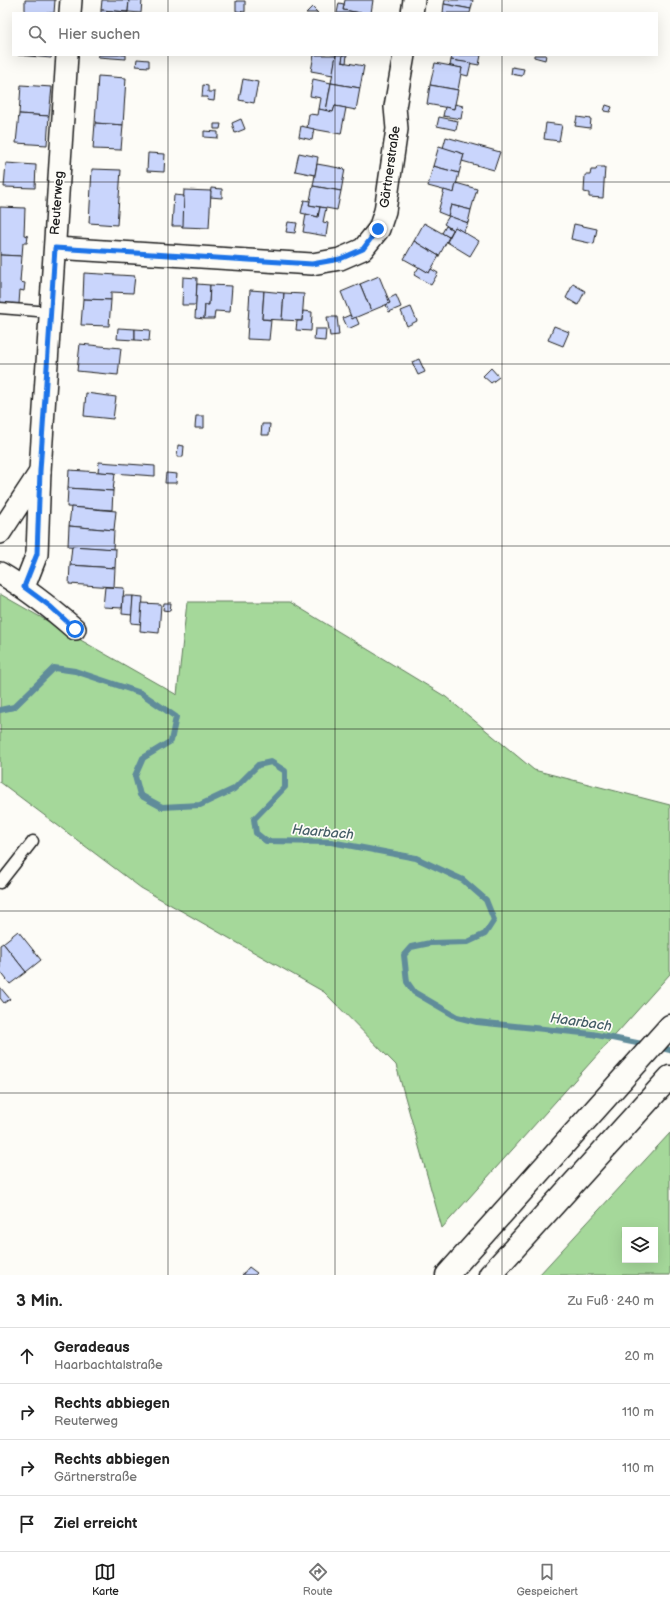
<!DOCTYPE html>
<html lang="de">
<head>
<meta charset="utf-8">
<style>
  :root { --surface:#fff; --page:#f2f2f2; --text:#222; --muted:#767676; --line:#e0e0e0; --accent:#1c1c1c }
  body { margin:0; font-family:"Balsamiq Sans",sans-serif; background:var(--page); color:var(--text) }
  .controls { position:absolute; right:12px; bottom:12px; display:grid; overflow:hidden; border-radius:0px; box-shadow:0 4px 16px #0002 }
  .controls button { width:36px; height:36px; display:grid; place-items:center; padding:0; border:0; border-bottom:1px solid var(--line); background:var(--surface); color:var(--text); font:20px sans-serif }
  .stop { position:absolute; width:12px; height:12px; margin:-9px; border:3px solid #1a73e8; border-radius:50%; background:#fff }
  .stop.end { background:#1a73e8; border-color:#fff; box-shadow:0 1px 4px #0008 }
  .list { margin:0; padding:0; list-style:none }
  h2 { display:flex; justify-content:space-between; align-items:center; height:52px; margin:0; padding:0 16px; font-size:17px }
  h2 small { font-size:13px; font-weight:400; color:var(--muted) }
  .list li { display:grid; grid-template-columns:26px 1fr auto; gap:12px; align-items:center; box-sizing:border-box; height:56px; padding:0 16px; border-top:1px solid var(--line) }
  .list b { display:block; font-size:15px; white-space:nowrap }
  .list p { margin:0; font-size:13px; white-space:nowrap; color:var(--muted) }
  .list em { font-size:13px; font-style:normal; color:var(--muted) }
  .icon { flex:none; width:22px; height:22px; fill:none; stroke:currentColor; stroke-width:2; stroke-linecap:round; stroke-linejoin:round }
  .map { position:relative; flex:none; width:670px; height:1275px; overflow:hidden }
  .search { position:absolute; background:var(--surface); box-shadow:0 4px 16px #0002; left:12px; right:12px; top:12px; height:44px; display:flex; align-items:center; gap:10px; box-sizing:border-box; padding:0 14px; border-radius:0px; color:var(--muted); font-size:15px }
  .sheet { height:276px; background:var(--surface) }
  nav { display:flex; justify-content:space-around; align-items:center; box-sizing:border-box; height:56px; border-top:1px solid var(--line); background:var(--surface); font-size:11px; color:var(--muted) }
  nav a { display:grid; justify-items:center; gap:2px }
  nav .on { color:var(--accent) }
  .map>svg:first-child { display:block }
  .green { fill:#a5d89a; stroke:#607a5b; fill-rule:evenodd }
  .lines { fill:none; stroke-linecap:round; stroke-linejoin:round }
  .stream { stroke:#608c9a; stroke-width:6 }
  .building { fill:#c9d5fc; stroke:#1c1c1c }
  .service-casing { stroke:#1c1c1c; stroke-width:13 }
  .minor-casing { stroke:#1c1c1c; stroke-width:24 }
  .motorway-casing { stroke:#1c1c1c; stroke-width:25 }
  .service { stroke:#fdfcf7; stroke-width:10 }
  .minor { stroke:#fdfcf7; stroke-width:21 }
  .motorway { stroke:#fdfcf7; stroke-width:22 }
  .route { stroke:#1a73e8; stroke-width:5 }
  .grid { fill:none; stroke:#1c1c1c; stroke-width:1; stroke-opacity:0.55 }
  .labels { text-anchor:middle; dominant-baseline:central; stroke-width:3.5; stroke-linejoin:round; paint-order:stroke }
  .street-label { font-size:13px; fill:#1c1c1c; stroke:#fdfcf7 }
  .water-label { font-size:14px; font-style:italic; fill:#445d66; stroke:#fdfcf7 }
</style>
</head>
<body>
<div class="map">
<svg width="670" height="1275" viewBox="0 0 670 1275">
  <rect width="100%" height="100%" fill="#fdfcf7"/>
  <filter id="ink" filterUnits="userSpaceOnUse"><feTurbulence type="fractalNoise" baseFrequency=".025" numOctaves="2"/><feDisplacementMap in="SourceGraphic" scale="8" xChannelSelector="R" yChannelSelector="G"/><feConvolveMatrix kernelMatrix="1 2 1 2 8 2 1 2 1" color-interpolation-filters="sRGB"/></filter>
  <g filter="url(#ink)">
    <g class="green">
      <path d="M0 594 177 695 187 602H290L446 697 534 770 670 805V974L442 1228 396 1065 324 992 141 888 0 782Z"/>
      <path d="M670 1133V1275H539ZM625 1230H655V1260H625Z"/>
    </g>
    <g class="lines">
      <g class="stream">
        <path d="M0 710 14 707 54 668 75 671 141 693 176 717 171 741 143 758 135 776 140 795 162 807 200 805 234 789 258 765 271 762 285 771V787L254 819 256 833 266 841 331 842 416 858 463 880 486 900 494 920 485 934 468 942 430 943 411 947 404 955 407 982 414 992 457 1017 477 1022 592 1034 647 1045"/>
        <path d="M658 1047 670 1050"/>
      </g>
    </g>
    <g class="building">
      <path d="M25 0H55L54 13H25Z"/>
      <path d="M102 0H129L128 12 101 10Z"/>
      <path d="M129 0H142L141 13 128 12Z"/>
      <path d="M345 0H373L371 13H361L343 10Z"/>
      <path d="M445 0H473L471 9 444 4Z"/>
      <path d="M236 1H245V12L236 11Z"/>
      <path d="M339 3 344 4 343 10 361 13H337Z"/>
      <path d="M444 4 471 9 470 13H443Z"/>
      <path d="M312 7 318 13H306Z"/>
      <path d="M101 10 128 12V13H101Z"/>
      <path d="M18 55H52L51 58Z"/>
      <path d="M99 55H126V59L98 57Z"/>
      <path d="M314 55H336L333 75 311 71Z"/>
      <path d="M336 55H343L342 62 364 66 360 88 331 83Z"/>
      <path d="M343 55H347L346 63 342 62Z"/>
      <path d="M452 55H481L479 65 451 60Z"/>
      <path d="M534 55H546L545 60 534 57Z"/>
      <path d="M137 59 149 60V67L136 66Z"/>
      <path d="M451 60 471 63 468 76 460 74 462 68 450 66Z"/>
      <path d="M435 63 462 68 458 90 430 85Z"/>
      <path d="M512 67 524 69 522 76 511 74Z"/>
      <path d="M98 76 126 78 123 125 95 123Z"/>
      <path d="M243 79 258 82 254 103 239 100Z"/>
      <path d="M313 79 331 83 326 111 319 109 321 98 310 96Z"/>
      <path d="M331 83 360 88 356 110 335 106 333 112 326 111Z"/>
      <path d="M21 85 52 87 49 116 19 114Z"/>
      <path d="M203 85 208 86V92H215L214 101 207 100 208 97H202Z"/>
      <path d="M430 85 458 90 454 109 427 104Z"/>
      <path d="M455 104 463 106 461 119 443 116 445 107 454 109Z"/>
      <path d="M606 105 612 107 610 112 604 111Z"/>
      <path d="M335 106 346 108 341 134 307 128 309 114 318 115 319 109 333 112Z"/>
      <path d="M19 114 49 116 47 145 16 143Z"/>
      <path d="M439 117 458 121 456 130 437 126Z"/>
      <path d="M577 117 591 119 590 128 575 126Z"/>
      <path d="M241 119 245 129 235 133 232 123Z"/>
      <path d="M95 123 123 125 121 150 93 149Z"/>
      <path d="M546 123 562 125 559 141 544 139Z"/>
      <path d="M214 124H221L220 129H214Z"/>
      <path d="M301 126 314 129 312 140 299 137Z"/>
      <path d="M204 131 218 132V138L204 137Z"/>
      <path d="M446 137 500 152 494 170 462 161 464 154 443 148Z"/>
      <path d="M439 146 464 154 459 173 433 166Z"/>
      <path d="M148 153 165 154 164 172 147 171Z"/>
      <path d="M299 153 318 157 315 175 295 171Z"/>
      <path d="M6 163 36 165 35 188 4 187Z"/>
      <path d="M317 164 345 169 341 191 313 186Z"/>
      <path d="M433 166 459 173 454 193 428 186Z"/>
      <path d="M597 167H605L603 198 589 197V193L584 192 585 175H590L591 170H596Z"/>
      <path d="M92 169 121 170 117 225 89 223Z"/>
      <path d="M456 183 477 189 471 210 451 205 448 216 438 212 444 190 454 193Z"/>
      <path d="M313 186 341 191 337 210 309 205Z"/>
      <path d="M211 188 222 189V198L210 197Z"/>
      <path d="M184 190 211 191 209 228 182 227Z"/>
      <path d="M174 195 184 196 183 226H172Z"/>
      <path d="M304 200 310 201 309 205 320 207 318 217 301 213Z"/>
      <path d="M451 205 471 210 468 223 448 216Z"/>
      <path d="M0 207 25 208 24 235 28 236 27 243H23L22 256 0 255Z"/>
      <path d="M320 207 326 208 323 222 328 223 326 236 303 232 306 214 318 217Z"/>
      <path d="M449 216 468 223 463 232 455 227 453 230 444 224Z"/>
      <path d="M288 222 297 223 295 233 286 232Z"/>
      <path d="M424 223 449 237 439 256 414 241Z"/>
      <path d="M574 224 597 229 594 244 571 239Z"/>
      <path d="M446 226 453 230 449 237 442 233Z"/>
      <path d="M455 227 479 241 470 256 447 242Z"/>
      <path d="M414 241 439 256 429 273 404 259Z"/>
      <path d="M0 255 22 256 20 282 25 283 24 291 20 290 19 304 0 303Z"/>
      <path d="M419 267 429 273 431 269 438 273 431 285 414 275Z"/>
      <path d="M84 273 135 276 133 293 111 292V300L83 299Z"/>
      <path d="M379 276 390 303 371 311 360 284Z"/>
      <path d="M183 277 197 278 196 305H182Z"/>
      <path d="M197 284 210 285 209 305H205L204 319 195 318Z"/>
      <path d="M360 284 371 311 352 319 341 292Z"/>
      <path d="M573 284 585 291 578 305 566 298Z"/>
      <path d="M210 285 232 286 230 312 215 311 214 319H204L205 305H209Z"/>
      <path d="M250 290 264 291 262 319 271 320 269 340 247 339Z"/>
      <path d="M264 291 284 293 282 320 262 319Z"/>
      <path d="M284 293 304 294 302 321 282 320Z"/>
      <path d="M396 295 401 307 389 312 386 305 390 303 388 299Z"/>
      <path d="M83 299 111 300 109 326 81 325Z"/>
      <path d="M411 307 417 321 407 326 401 311Z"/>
      <path d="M303 311 312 312 311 331 296 330 297 321H302Z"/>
      <path d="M350 315 352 319 356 317 359 324 348 329 343 318Z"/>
      <path d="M327 317H337L339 335 330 336Z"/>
      <path d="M554 326 569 332 563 346 548 340Z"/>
      <path d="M118 328 135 329V340L117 339Z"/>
      <path d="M135 329 150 330 149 341 135 340Z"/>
      <path d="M315 329H326L325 341 314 340Z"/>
      <path d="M80 344 121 348 118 375 77 371Z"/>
      <path d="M419 359 425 372 418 375 412 362Z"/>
      <path d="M491 368 499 377 491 383 483 376Z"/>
      <path d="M86 393 116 397 113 419 84 416Z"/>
      <path d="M196 416H204V428H195Z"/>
      <path d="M262 424H270L269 435H261Z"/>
      <path d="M178 445 184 446 183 457H177Z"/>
      <path d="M99 462 155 466V476L98 472Z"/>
      <path d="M69 470 115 473 113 491 68 488Z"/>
      <path d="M166 473 177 474 176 483H165Z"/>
      <path d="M68 488 113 491 112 510 67 507Z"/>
      <path d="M71 507 116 511 114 530 69 526Z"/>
      <path d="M69 526 114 530 113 549 68 546Z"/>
      <path d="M72 546 116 549 115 568 70 565Z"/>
      <path d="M70 565 115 568 114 587 69 584Z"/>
      <path d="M105 587 124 588 122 608 103 607Z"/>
      <path d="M123 596H133L132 615 122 614Z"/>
      <path d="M133 596 143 597 141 624 131 623Z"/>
      <path d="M142 603 161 604 159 633 140 631Z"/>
      <path d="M164 603H171L170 611 163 610Z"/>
      <path d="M18 931 41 960 26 972 3 943Z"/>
      <path d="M3 943 26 972 10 984 0 971V945Z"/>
      <path d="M0 987 10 999 4 1003 0 998Z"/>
      <path d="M249 1267 257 1273 255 1275H242Z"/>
    </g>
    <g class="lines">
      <g class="service-casing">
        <g id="service">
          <path d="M0 308 50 312"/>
          <path d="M0 883 33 841"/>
        </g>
      </g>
      <g class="minor-casing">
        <g id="minor">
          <path d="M70 13 71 0"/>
          <path d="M412 13 414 0"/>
          <path d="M55 248 312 264 340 259 363 249 379 229 385 211 397 129 395 107 404 55"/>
          <path d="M0 533 40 472"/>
          <path d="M0 573C27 589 51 608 75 629"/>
          <path d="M24 587 37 554 40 471 67 55"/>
        </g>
      </g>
      <g class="motorway-casing">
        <g id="motorway">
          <path d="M447 1275 670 1026"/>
          <path d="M490 1275 670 1077"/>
        </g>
      </g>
      <use href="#service" class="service"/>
      <use href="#minor" class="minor"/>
      <use href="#motorway" class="motorway"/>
    </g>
  </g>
  <g class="lines" filter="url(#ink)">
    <path class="route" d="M75 629 51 607 24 587 37 554 40 471 55 248 312 264 340 259 363 249 378 229"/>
  </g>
  <path class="grid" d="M168 0V13M335 0V13M502 0V13M168 55V1275M335 55V1275M502 55V1275M0 182H670M0 364H670M0 546H670M0 729H670M0 911H670M0 1093H670"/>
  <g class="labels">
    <g class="street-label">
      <text transform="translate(390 167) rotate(-82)">Gärtnerstraße</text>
      <text transform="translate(57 203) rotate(-86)">Reuterweg</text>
    </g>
    <g class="water-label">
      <text transform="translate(323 832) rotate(5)">Haarbach</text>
      <text transform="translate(581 1022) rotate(8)">Haarbach</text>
    </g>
  </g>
</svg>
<div class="controls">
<button><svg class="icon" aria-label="layers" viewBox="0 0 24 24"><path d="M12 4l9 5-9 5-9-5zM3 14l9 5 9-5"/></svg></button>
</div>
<div class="stop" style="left:75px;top:629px"></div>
<div class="stop end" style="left:378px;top:229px"></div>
<div class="search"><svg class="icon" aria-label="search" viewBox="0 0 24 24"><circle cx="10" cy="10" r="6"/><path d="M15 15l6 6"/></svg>Hier suchen</div>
</div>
<section class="sheet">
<h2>3 Min.<small>Zu Fuß · 240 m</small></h2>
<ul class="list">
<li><svg class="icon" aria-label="ahead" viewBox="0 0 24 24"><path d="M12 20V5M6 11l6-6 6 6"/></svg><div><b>Geradeaus</b><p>Haarbachtalstraße</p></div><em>20 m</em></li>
<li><svg class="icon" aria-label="right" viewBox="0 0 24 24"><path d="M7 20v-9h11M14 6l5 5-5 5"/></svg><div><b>Rechts abbiegen</b><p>Reuterweg</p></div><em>110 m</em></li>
<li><svg class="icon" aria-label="right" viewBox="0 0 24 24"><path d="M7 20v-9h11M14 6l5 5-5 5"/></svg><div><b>Rechts abbiegen</b><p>Gärtnerstraße</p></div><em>110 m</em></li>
<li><svg class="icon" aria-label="arrive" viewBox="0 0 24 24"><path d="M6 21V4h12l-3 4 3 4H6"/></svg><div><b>Ziel erreicht</b></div></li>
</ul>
</section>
<nav>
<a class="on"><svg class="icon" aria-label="map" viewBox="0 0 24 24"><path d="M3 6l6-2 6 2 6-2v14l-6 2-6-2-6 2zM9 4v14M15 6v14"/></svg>Karte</a>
<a><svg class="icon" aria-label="directions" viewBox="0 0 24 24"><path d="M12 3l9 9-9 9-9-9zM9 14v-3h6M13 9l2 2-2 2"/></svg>Route</a>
<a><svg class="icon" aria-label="saved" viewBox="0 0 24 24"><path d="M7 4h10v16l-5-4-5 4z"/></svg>Gespeichert</a>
</nav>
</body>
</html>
